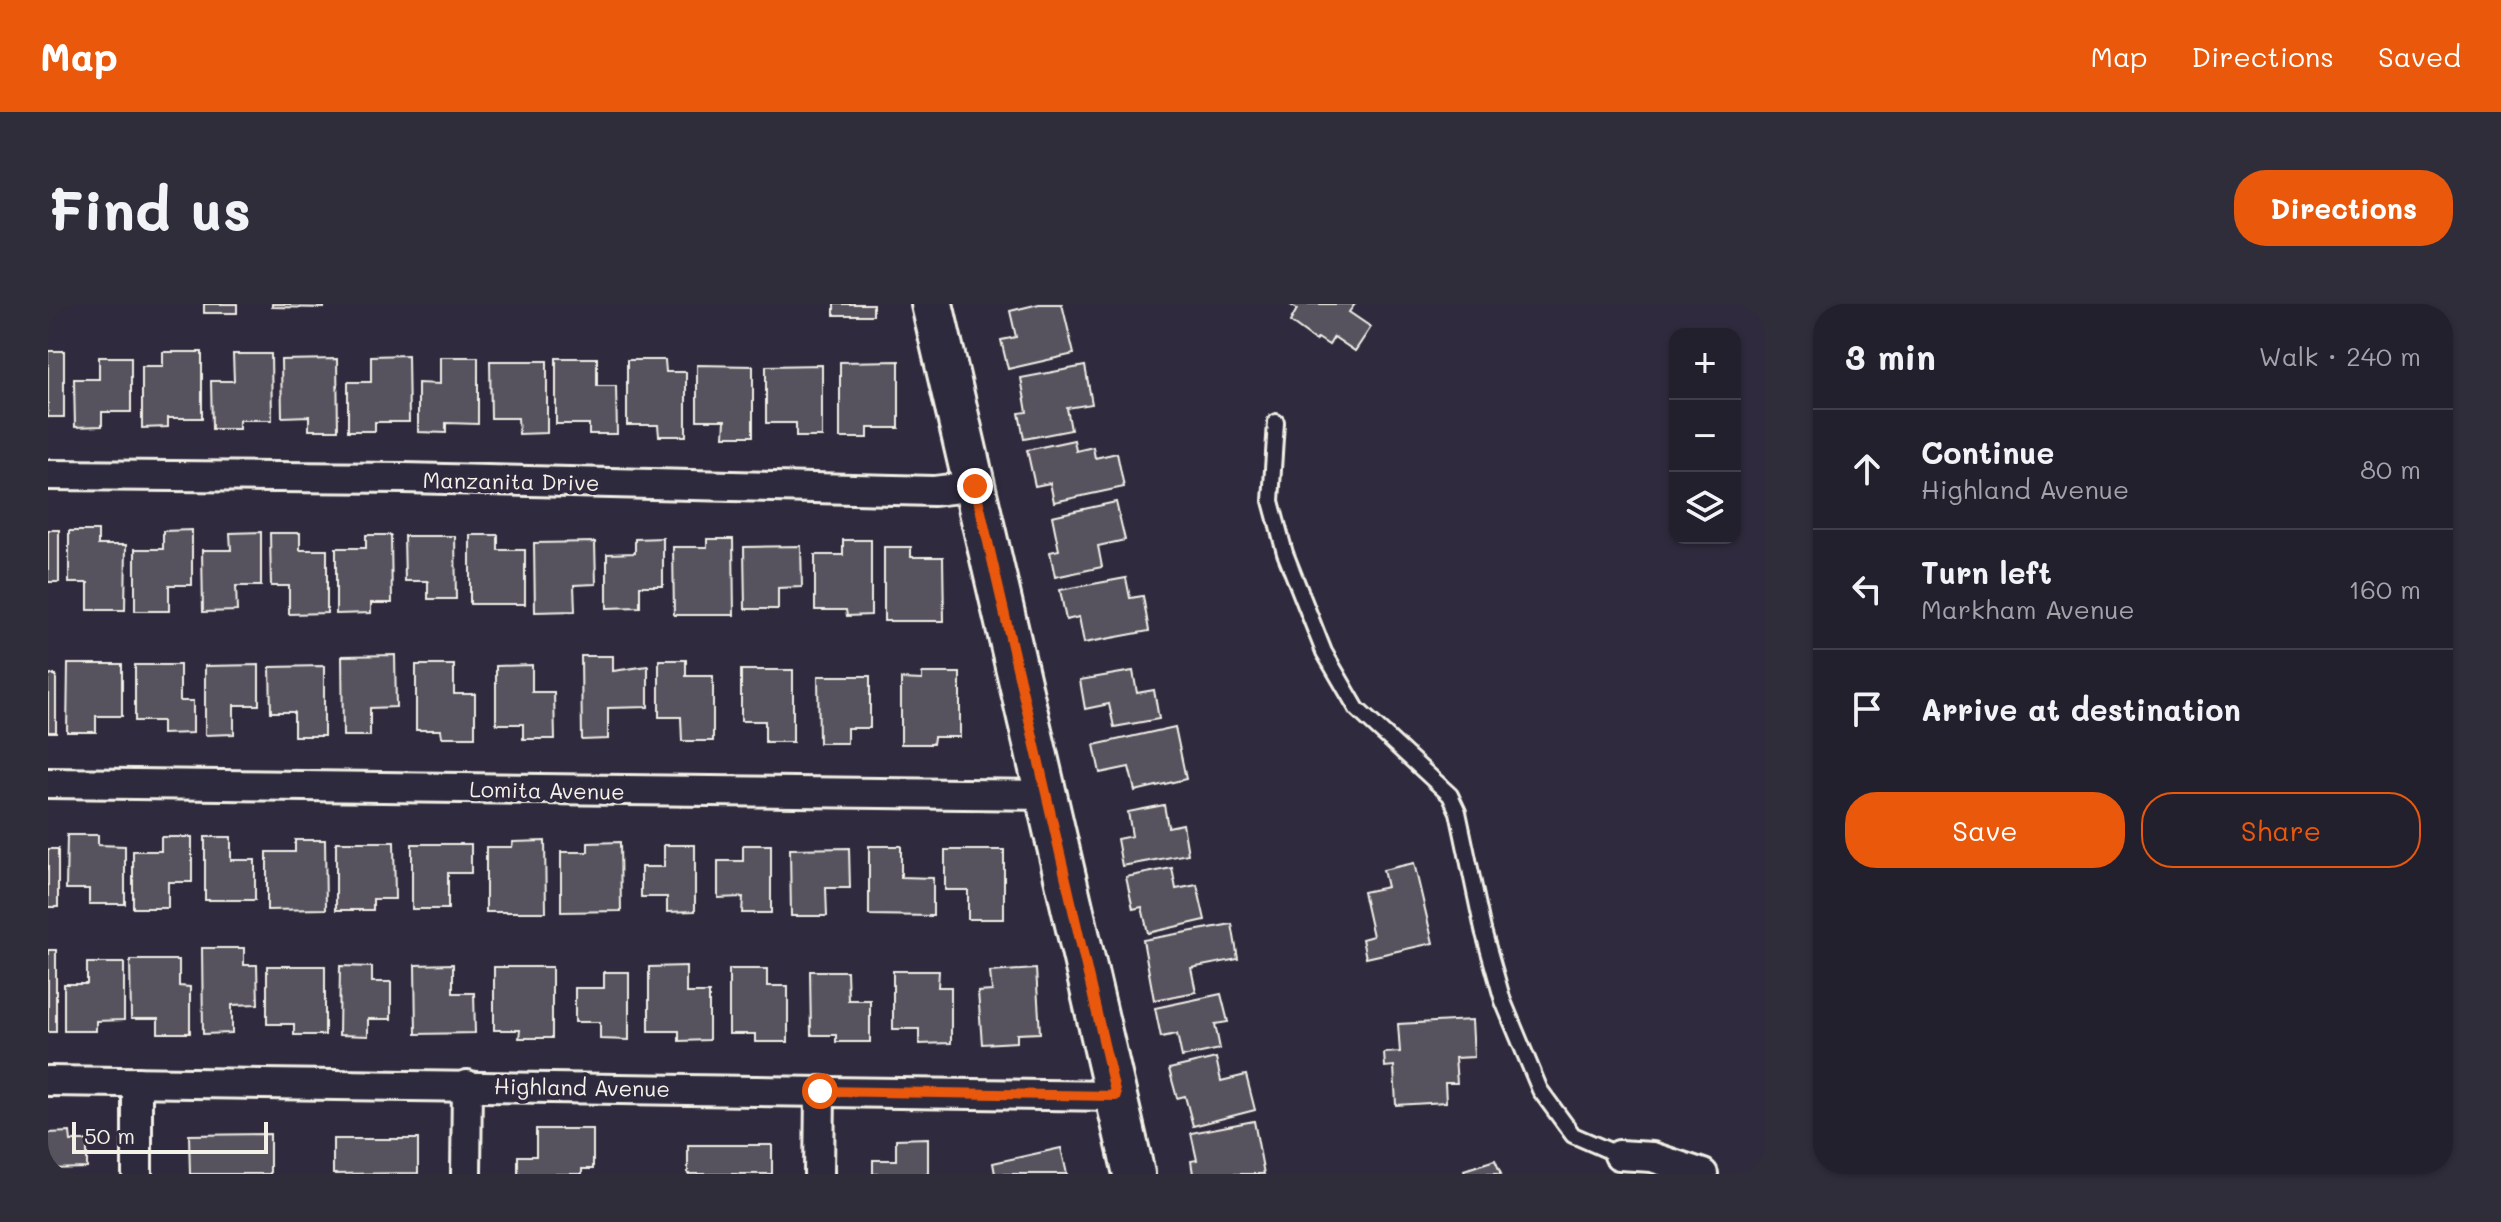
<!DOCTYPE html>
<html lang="en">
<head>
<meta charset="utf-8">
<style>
  :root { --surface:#23202e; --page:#2f2d3a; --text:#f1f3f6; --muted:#a3a3aa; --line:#403e4a; --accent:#ea580c }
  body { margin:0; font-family:Mali,sans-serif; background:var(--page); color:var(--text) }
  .controls { position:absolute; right:24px; top:24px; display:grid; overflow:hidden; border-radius:16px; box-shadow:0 2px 6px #0004 }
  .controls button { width:72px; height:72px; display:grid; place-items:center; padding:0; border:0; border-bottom:2px solid var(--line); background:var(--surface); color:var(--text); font:40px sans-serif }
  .scale { position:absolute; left:24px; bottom:20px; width:196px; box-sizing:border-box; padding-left:8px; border:4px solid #f4f1e8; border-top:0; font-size:22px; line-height:28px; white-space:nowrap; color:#f4f1e8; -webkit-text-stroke:6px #2f2a3d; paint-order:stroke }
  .stop { position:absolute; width:24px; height:24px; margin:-18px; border:6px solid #ea580c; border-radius:50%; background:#fff }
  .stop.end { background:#ea580c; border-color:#fff; box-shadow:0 2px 8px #0008 }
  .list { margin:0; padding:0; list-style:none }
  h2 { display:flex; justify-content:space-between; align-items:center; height:104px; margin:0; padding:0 32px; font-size:34px }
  h2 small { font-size:26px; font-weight:400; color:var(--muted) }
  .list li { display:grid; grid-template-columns:52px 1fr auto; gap:24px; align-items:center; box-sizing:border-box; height:120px; padding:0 32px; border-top:2px solid var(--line) }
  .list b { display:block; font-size:30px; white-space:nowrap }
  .list p { margin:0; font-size:26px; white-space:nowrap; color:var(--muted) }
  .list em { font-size:26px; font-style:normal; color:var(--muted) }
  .actions { display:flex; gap:16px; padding:24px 32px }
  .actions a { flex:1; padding:18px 0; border:2px solid var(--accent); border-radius:32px; text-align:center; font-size:28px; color:var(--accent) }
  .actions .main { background:var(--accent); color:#fff }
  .icon { flex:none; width:44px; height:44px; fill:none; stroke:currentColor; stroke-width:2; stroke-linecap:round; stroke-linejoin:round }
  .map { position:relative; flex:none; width:1717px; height:870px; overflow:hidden; border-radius:32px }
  header { display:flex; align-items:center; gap:48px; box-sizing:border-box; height:112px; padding:0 40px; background:var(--accent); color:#fff }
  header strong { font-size:38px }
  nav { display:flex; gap:44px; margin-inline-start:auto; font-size:28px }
  .intro { display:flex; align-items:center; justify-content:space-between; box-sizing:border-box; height:192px; padding:0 48px }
  h1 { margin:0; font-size:56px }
  .button { padding:20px 36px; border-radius:32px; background:var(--accent); color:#fff; font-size:28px; font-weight:700 }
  main { display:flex; gap:48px; padding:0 48px }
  aside { flex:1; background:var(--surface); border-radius:32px; box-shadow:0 2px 6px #0004 }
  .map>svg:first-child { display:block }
  .building { fill:#56525f; stroke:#f4f1e8; stroke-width:2 }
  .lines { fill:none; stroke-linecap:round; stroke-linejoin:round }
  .lane-casing { stroke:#f4f1e8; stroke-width:20 }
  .street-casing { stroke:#f4f1e8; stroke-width:34 }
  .secondary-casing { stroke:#f4f1e8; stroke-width:46 }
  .lane { stroke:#2f2a3d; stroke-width:14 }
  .street { stroke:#2f2a3d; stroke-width:28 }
  .secondary { stroke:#2f2a3d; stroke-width:40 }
  .route { stroke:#ea580c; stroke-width:10 }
  .labels { text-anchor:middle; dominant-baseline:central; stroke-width:8; stroke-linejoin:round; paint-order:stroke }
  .street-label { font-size:22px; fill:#f4f1e8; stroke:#2f2a3d }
</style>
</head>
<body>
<header>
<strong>Map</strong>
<nav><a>Map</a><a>Directions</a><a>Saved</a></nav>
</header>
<div class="intro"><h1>Find us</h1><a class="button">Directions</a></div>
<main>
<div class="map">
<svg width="1717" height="870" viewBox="0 0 1717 870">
  <rect width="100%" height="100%" fill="#2f2a3d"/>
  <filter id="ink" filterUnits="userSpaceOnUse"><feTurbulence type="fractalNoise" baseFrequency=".0125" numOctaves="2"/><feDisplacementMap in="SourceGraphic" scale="16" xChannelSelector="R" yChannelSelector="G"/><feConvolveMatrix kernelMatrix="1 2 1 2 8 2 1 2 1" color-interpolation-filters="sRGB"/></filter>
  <g filter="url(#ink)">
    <g class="building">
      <rect x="156" y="0" width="33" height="9"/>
      <path d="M224 0H276V4L224 3Z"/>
      <rect x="786" y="0" width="39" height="11"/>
      <path d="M991 0H1014L1026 50 960 65 953 36 968 33 962 7Z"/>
      <path d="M1241 0H1307L1301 8 1323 23 1307 47 1286 33 1281 41 1270 34 1268 37 1242 18 1249 5Z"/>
      <rect x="0" y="47" width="16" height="66"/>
      <path d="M115 48H154V114H120V123L94 124V62H115Z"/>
      <path d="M185 50H223L224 116H191V125H164L163 77H186Z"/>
      <path d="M360 51 361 118H327V127H300V78H323V52Z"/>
      <path d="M51 53H83V108H54V122L27 123 26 75H51Z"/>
      <path d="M392 53H430V120L398 119V129L370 128V79L392 80Z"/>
      <path d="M508 54H549V82H568L569 130H541V120H508Z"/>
      <path d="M289 55 290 126H261V112L234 113 233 56Z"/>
      <path d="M579 56H617L618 68H638V132H611L610 121H579Z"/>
      <path d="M442 57H499V129L471 130 470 114H443Z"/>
      <path d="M851 57V124H820V134H792V58Z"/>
      <path d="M649 61 705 62V132H676L677 116H649Z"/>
      <path d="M774 61V133H748V119H718V62Z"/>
      <path d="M1037 62 1044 100 1019 104 1023 126 976 135 971 109 979 108 973 74Z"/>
      <path d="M1026 136 1028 147 1045 143 1047 154 1069 149 1076 183 1006 198 1002 179 987 182 979 146Z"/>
      <path d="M1068 198 1077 236 1050 242 1054 263 1007 273 1002 248 1011 246 1004 212Z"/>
      <rect x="0" y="226" width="11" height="52"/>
      <path d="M144 226V281H121V307H87V245H115V227Z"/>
      <path d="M21 227H50V241H78L77 306H40V279H21Z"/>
      <path d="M213 228V282H188L189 307 155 308 154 246H183L182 229Z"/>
      <path d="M222 229H252V246H279V309L241 310V282H223Z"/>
      <path d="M318 231H343L344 299H323V309L288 310V244H318Z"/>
      <path d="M422 231H450V246H477V300H422Z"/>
      <path d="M356 232H407L408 295H380V277H357Z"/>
      <path d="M615 234V282H592V303L559 304V250L587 249V235Z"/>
      <path d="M659 235H685L686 311H626L625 243H659Z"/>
      <path d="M795 236H823V311L799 312 798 306H767V251H795Z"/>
      <path d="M547 238 548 280 526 281 527 307 487 308 486 239Z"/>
      <path d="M753 242 754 283 730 284V305H697L696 243Z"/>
      <path d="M836 243H863V253H895L896 317H836Z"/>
      <path d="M1078 274 1082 294 1095 292 1101 327 1036 339 1031 313 1018 316 1012 286Z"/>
      <path d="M347 351 348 403 322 404V432H295L294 352Z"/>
      <path d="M533 352H565V367L600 362V403L560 404V435L534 436Z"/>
      <path d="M611 356H638V372H665V437H634L633 413H611Z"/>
      <path d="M20 360H74V412H48V428H19Z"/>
      <path d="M87 361H132V397H145V429L114 430V417H87Z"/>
      <path d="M211 361V401H186V430L157 431V362Z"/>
      <path d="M368 361H406V390H427V433H394L393 426H368Z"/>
      <path d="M484 361V388H506L507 435H475V420H448V362Z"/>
      <path d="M276 362V432H246V408H223L222 363Z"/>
      <path d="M693 366H745V438H717V417H693Z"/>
      <path d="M1085 367 1089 389 1106 386 1111 415 1066 423 1061 400 1037 405 1032 376Z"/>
      <path d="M874 369H912V433H886L885 440H853V375L874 376Z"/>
      <rect x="0" y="371" width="8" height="57"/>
      <path d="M770 372H822V424H799V439H771Z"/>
      <path d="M1127 423 1138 475 1087 487 1081 463 1052 469 1046 441Z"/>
      <path d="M1116 501 1120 523 1135 520 1140 550 1074 562 1069 535 1084 532 1080 508Z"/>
      <path d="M19 531H50V541L77 542V600H41V585H18Z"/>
      <path d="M113 533H144V578H120V604H85V547H113Z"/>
      <path d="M157 533H183V556H207V596H157Z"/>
      <path d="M247 536H277L278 605 219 606V548H247Z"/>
      <path d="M497 537 498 608H438V543H464L465 538Z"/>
      <path d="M288 538H346L347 595H325V606H288Z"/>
      <path d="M572 538 573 607 513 608V548H540V539Z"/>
      <path d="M364 540H423V569H400V605H364Z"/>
      <path d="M616 541H647V607L619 608V593H593V563H616Z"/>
      <path d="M695 541H723V609H694L695 593 670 594V557H695Z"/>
      <path d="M821 542H853V573L885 574V612L821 611Z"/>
      <path d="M801 544 802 584H778L779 612H743L742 545Z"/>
      <rect x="0" y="545" width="10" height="58"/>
      <path d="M897 546H956V615H920V586H897Z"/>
      <path d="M1366 559 1385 639 1318 654 1314 635 1325 632 1315 588 1339 583 1335 566Z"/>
      <path d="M1124 564 1128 585 1149 581 1157 616 1100 629 1094 603 1085 605 1078 573Z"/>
      <path d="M1184 620 1190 655 1143 664 1148 688 1106 696 1095 636Z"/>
      <path d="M154 644H196V661H209L210 700 184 701V729L155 730Z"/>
      <rect x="0" y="646" width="8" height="82"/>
      <path d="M82 656H131V682L142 683V729H110V715H83Z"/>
      <path d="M39 659H76V716L48 717V727H16V680H39Z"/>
      <path d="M405 660V689H426L427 729 368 730 367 661Z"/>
      <path d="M219 662H277V731H246V720H219Z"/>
      <path d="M292 662 324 663V678H343V715H320V732L291 731Z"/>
      <path d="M638 662V689H661V736L631 737V727H601V663Z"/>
      <path d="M446 663H504V734H471L472 726H446Z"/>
      <path d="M681 665H719V682H740V738H707V730H681Z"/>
      <path d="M988 665 992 729 969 730V738L934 740 930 688 944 687 942 668Z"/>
      <path d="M762 667H799L800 696H822V738H788V731H763Z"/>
      <path d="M845 667H891L890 683H903V739L871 740V725H845Z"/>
      <path d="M556 668H581V736L552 735V718H527V684H556Z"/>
      <path d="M1173 690 1180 718 1167 720 1172 745 1134 753 1129 730 1113 733 1107 704Z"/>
      <path d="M1424 716 1426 753 1407 754 1409 779H1397L1398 798 1348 801 1346 762 1337 763 1336 749 1352 748 1350 720Z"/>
      <path d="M1168 754 1173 777 1198 771 1207 806 1145 822 1137 792 1129 794 1121 765Z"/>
      <path d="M1206 817 1216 870H1145L1143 857 1149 856 1143 829Z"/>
      <path d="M488 825H545V865H534V870H470V852H488Z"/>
      <path d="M22 828 23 837H39V864L0 865V829Z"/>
      <path d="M222 830V870H142L141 831Z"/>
      <path d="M880 834V870H825V856H848V835Z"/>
      <path d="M285 835H370V869L285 870Z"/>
      <rect x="640" y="841" width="84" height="29"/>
      <path d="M1013 844 1019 870H947L945 859Z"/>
      <path d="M1447 856 1453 870H1417L1416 866Z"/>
    </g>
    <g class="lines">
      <g class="lane-casing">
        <path id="lane" d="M1228 118 1223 197 1237 249 1276 348 1309 405 1402 491 1410 508 1435 626 1455 697 1492 786 1525 831 1571 851"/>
      </g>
      <g class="street-casing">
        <g id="street">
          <path d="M0 171 356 174 886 187 927 182"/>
          <path d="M0 479 997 491"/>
          <path d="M0 777 1068 792"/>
          <path d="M1571 851 1604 853 1655 870"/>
          <path d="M89 870V778"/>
          <path d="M418 870 419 781"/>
          <path d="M771 870 772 787"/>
        </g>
      </g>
      <g class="secondary-casing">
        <path id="secondary" d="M884 0 1086 870"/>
      </g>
      <use href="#lane" class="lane"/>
      <use href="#street" class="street"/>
      <use href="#secondary" class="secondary"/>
    </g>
  </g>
  <g class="lines" filter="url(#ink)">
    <path class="route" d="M772 787 1068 792 927 182"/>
  </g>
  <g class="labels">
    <g class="street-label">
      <text transform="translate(463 177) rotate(1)">Manzanita Drive</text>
      <text transform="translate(499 486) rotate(1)">Lomita Avenue</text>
      <text transform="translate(534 783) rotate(1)">Highland Avenue</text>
    </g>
  </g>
</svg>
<div class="controls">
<button>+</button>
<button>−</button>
<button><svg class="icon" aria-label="layers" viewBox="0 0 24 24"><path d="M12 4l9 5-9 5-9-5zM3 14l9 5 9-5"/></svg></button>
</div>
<div class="scale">50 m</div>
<div class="stop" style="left:772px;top:787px"></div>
<div class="stop end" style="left:927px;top:182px"></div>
</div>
<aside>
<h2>3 min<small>Walk · 240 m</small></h2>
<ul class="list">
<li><svg class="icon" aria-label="ahead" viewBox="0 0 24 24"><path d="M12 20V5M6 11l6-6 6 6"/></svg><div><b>Continue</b><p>Highland Avenue</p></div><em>80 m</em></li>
<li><svg class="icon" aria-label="left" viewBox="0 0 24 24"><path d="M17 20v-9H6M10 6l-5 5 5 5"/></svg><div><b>Turn left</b><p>Markham Avenue</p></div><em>160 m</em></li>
<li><svg class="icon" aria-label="arrive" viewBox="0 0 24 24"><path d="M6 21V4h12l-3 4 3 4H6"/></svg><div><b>Arrive at destination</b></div></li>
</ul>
<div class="actions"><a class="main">Save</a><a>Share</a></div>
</aside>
</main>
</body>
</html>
